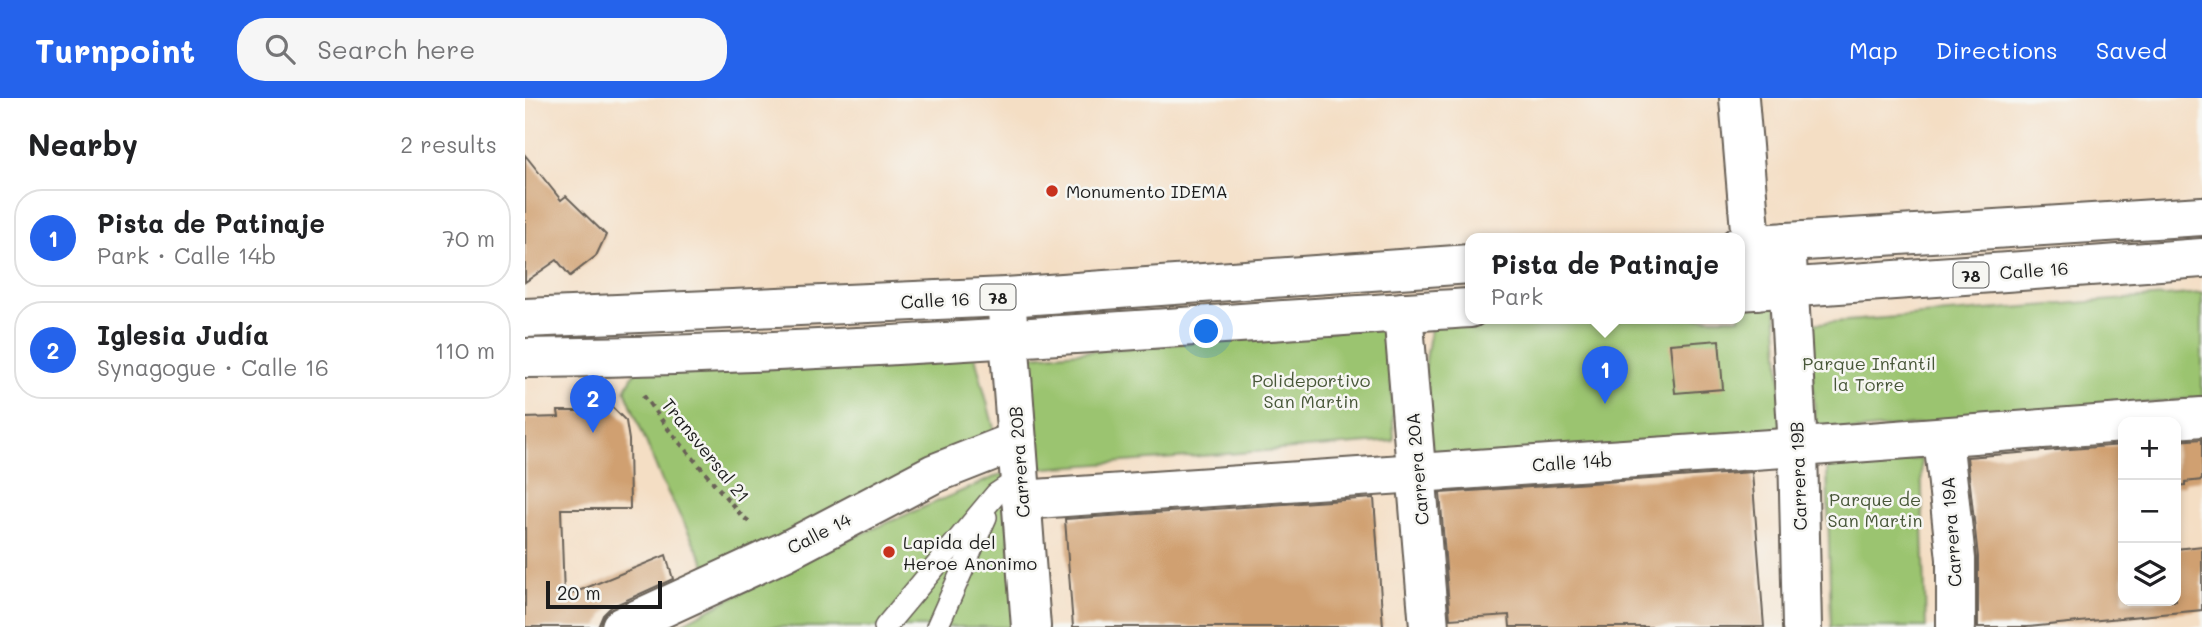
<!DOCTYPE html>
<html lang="en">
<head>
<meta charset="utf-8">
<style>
  :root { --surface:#fff; --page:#f6f6f6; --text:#202124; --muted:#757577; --line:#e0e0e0; --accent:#2563eb }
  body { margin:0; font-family:Mali,sans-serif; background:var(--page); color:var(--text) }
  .controls { position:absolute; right:21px; bottom:21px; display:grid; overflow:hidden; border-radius:14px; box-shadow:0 4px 10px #0003 }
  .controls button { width:63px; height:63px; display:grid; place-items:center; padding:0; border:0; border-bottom:2px solid var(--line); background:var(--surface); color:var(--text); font:35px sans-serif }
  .scale { position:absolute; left:21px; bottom:18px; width:116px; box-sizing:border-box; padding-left:7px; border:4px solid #1c1c1c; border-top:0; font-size:19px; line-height:24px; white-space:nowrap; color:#1c1c1c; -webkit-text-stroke:5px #f6f6f2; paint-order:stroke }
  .you { position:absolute; left:682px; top:234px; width:24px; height:24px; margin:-18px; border:5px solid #fff; border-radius:50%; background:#1a73e8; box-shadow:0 0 0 10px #1a73e833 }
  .badge { display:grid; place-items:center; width:46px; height:46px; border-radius:50%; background:var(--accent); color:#fff; font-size:23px; font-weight:700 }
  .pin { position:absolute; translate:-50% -58px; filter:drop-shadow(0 2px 4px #0008) }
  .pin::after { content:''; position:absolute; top:37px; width:24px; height:21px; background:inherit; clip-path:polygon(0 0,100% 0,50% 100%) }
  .popup { position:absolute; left:940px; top:135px; width:280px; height:91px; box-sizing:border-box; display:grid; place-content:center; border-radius:14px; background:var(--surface); filter:drop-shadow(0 2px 5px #0005); font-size:23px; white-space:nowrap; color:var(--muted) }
  .popup b { font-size:26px; color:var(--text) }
  .popup::after { content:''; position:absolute; left:50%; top:100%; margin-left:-14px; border:14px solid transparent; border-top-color:var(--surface) }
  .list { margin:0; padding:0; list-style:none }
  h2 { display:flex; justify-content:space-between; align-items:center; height:91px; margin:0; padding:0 28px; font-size:30px }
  h2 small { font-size:23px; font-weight:400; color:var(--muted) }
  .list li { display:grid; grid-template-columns:46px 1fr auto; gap:21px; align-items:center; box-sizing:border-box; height:98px; margin:0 14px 14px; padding:0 14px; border:2px solid var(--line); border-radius:28px }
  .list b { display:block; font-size:26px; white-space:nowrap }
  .list p { margin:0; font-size:23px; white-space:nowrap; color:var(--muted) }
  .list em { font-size:23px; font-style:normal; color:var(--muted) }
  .icon { flex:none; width:38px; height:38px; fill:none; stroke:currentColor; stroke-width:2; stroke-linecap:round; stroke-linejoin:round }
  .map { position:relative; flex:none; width:1677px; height:529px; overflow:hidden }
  header { display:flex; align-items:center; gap:42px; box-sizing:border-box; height:98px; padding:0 35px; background:var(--accent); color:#fff }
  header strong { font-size:33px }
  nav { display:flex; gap:38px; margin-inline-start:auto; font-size:24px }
  .search { width:490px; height:63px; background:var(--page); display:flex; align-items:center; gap:18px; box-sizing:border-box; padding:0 24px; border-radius:28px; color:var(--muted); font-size:26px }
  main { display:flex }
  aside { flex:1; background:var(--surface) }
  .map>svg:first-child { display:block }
  .green { fill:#9bc470; stroke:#5c7046; stroke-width:2 }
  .building { fill:#d0a071 }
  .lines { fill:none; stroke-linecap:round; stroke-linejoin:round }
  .service-casing { stroke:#686057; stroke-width:24 }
  .minor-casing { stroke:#686057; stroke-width:42 }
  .trunk-casing { stroke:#686057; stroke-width:42 }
  .path { stroke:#686057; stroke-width:4.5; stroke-dasharray:5 5; stroke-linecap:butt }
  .service { stroke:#fff; stroke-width:21 }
  .minor { stroke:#fff; stroke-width:38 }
  .trunk { stroke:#fff; stroke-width:38 }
  .poi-dot { fill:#c8321e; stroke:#f6f6f2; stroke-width:2.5 }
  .labels { text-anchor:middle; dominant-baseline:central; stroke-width:5; stroke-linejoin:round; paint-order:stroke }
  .shield { fill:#f6f6f2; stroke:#5d5d5c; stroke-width:2 }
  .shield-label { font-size:16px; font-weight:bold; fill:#1c1c1c }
  .poi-label { font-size:18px; fill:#1c1c1c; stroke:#f6f6f2; text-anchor:start }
  .street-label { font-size:18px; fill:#1c1c1c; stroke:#f6f6f2 }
  .park-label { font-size:18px; fill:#485739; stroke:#f6f6f2 }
</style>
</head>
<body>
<header>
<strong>Turnpoint</strong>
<div class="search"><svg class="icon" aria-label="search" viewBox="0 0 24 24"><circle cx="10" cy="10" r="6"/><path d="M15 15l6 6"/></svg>Search here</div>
<nav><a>Map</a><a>Directions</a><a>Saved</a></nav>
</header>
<main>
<aside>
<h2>Nearby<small>2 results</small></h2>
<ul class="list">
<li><span class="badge">1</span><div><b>Pista de Patinaje</b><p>Park · Calle 14b</p></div><em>70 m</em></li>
<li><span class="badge">2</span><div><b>Iglesia Judía</b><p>Synagogue · Calle 16</p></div><em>110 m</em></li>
</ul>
</aside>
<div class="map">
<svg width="1677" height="529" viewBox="0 0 1677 529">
  <rect width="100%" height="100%" fill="#f6f6f2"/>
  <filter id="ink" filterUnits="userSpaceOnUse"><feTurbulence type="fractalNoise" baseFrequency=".0143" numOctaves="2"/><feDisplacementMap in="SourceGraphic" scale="14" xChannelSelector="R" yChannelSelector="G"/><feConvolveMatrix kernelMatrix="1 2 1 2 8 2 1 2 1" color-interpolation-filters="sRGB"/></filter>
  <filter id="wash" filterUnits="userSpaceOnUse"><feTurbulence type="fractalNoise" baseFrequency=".00686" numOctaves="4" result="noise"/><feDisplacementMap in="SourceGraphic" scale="28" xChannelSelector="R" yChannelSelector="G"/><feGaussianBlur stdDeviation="1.57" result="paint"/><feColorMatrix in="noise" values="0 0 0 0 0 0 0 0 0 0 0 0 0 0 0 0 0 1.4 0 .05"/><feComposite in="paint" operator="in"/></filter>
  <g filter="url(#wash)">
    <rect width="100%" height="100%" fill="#f4dec4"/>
    <g class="green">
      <path d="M1677 195V300L1291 336 1284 226Z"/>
      <path d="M1250 196 1260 345 908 366 900 268 908 217 945 220H1215V198Z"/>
      <path d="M864 228 869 343 510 371 495 259Z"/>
      <path d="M448 251 471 338 184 474 137 383 100 292 113 268Z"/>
      <path d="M1396 361 1401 529H1306L1302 365Z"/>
      <path d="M479 375 491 529H150L301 451Z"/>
    </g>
    <g id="blocks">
      <g class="building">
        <path d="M0 57 36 102 41 98 81 137 71 158 45 178 32 162 0 184Z"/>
        <path d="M1194 242 1198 291 1150 295 1145 246Z"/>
        <path d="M77 299 101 323 104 342 105 411H36L39 499 141 457 148 481 86 509 78 517 73 529H0V320L34 319 33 313H62Z"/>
        <path d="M1677 341V382L1660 384V387L1651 388V343Z"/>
        <path d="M1598 347V503H1651V451L1677 448V512L1503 529H1453V459L1442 359Z"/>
        <path d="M1227 374 1239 529H985L984 517 925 521 915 395Z"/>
        <path d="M849 400 858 529H548L540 421Z"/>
      </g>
    </g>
  </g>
  <g filter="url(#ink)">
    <use href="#blocks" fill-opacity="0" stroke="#686057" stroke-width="2"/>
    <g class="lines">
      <g class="service-casing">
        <g id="service">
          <path d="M360 529 471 396 495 380"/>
          <path d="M412 529 461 419"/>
        </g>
      </g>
      <g class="minor-casing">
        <g id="minor">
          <path d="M1214 0 1230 192"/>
          <path d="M1261 144 1273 350 1277 529"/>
          <path d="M481 199 506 529"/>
          <path d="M878 214 904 529"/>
          <path d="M1608 324 1677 319"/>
          <path d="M1418 339 1431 461V529"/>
          <path d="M496 402C864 376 1231 354 1598 325"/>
          <path d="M96 529 261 453 408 376 492 343"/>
        </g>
      </g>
      <g class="trunk-casing">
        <g id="trunk">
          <path d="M1215 147 1677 118"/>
          <path d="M1215 193 1677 160"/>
          <path d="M0 220 481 199 945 166"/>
          <path d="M0 260C316 257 630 229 945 210"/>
        </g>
      </g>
      <path class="path" d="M118 297 144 332 217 418 227 426"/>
      <use href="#service" class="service"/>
      <use href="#minor" class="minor"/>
      <use href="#trunk" class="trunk"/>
    </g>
  </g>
  <g class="poi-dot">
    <circle cx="527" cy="93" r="7"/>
    <circle cx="364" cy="454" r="7"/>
  </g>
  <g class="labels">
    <g class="shield">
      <rect x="1428.5" y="164.5" width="35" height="25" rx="5"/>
      <rect x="455.5" y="186.5" width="35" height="25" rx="5"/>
    </g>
    <g class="shield-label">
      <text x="1446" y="177">78</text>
      <text x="473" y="199">78</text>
    </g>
    <g class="poi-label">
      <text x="541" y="93">Monumento IDEMA</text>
      <text x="378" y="444">Lapida del<tspan x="378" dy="21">Heroe Anonimo</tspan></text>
    </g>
    <g class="street-label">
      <text transform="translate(1509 172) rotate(-4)">Calle 16</text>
      <text transform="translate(410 202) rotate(-3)">Calle 16</text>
      <text transform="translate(181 352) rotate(51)">Transversal 21</text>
      <text transform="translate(494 364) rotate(-94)">Carrera 20B</text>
      <text transform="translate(1047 364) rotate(-4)">Calle 14b</text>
      <text transform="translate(892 371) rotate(-95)">Carrera 20A</text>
      <text transform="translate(1273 378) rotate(-92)">Carrera 19B</text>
      <text transform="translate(1426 434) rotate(-94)">Carrera 19A</text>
      <text transform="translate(294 435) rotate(-27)">Calle 14</text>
    </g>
    <g class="park-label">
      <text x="1344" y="265">Parque Infantil<tspan x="1344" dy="21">la Torre</tspan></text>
      <text x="786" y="282">Polideportivo<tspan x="786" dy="21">San Martin</tspan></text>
      <text x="1350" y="401">Parque de<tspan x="1350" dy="21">San Martin</tspan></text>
    </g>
  </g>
</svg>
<div class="controls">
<button>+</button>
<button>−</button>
<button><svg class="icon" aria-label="layers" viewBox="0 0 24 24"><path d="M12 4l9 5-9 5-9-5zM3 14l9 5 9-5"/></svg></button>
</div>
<div class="scale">20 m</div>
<div class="you"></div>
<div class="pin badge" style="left:1080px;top:306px">1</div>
<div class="popup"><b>Pista de Patinaje</b>Park</div>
<div class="pin badge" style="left:68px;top:335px">2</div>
</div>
</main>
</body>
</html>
